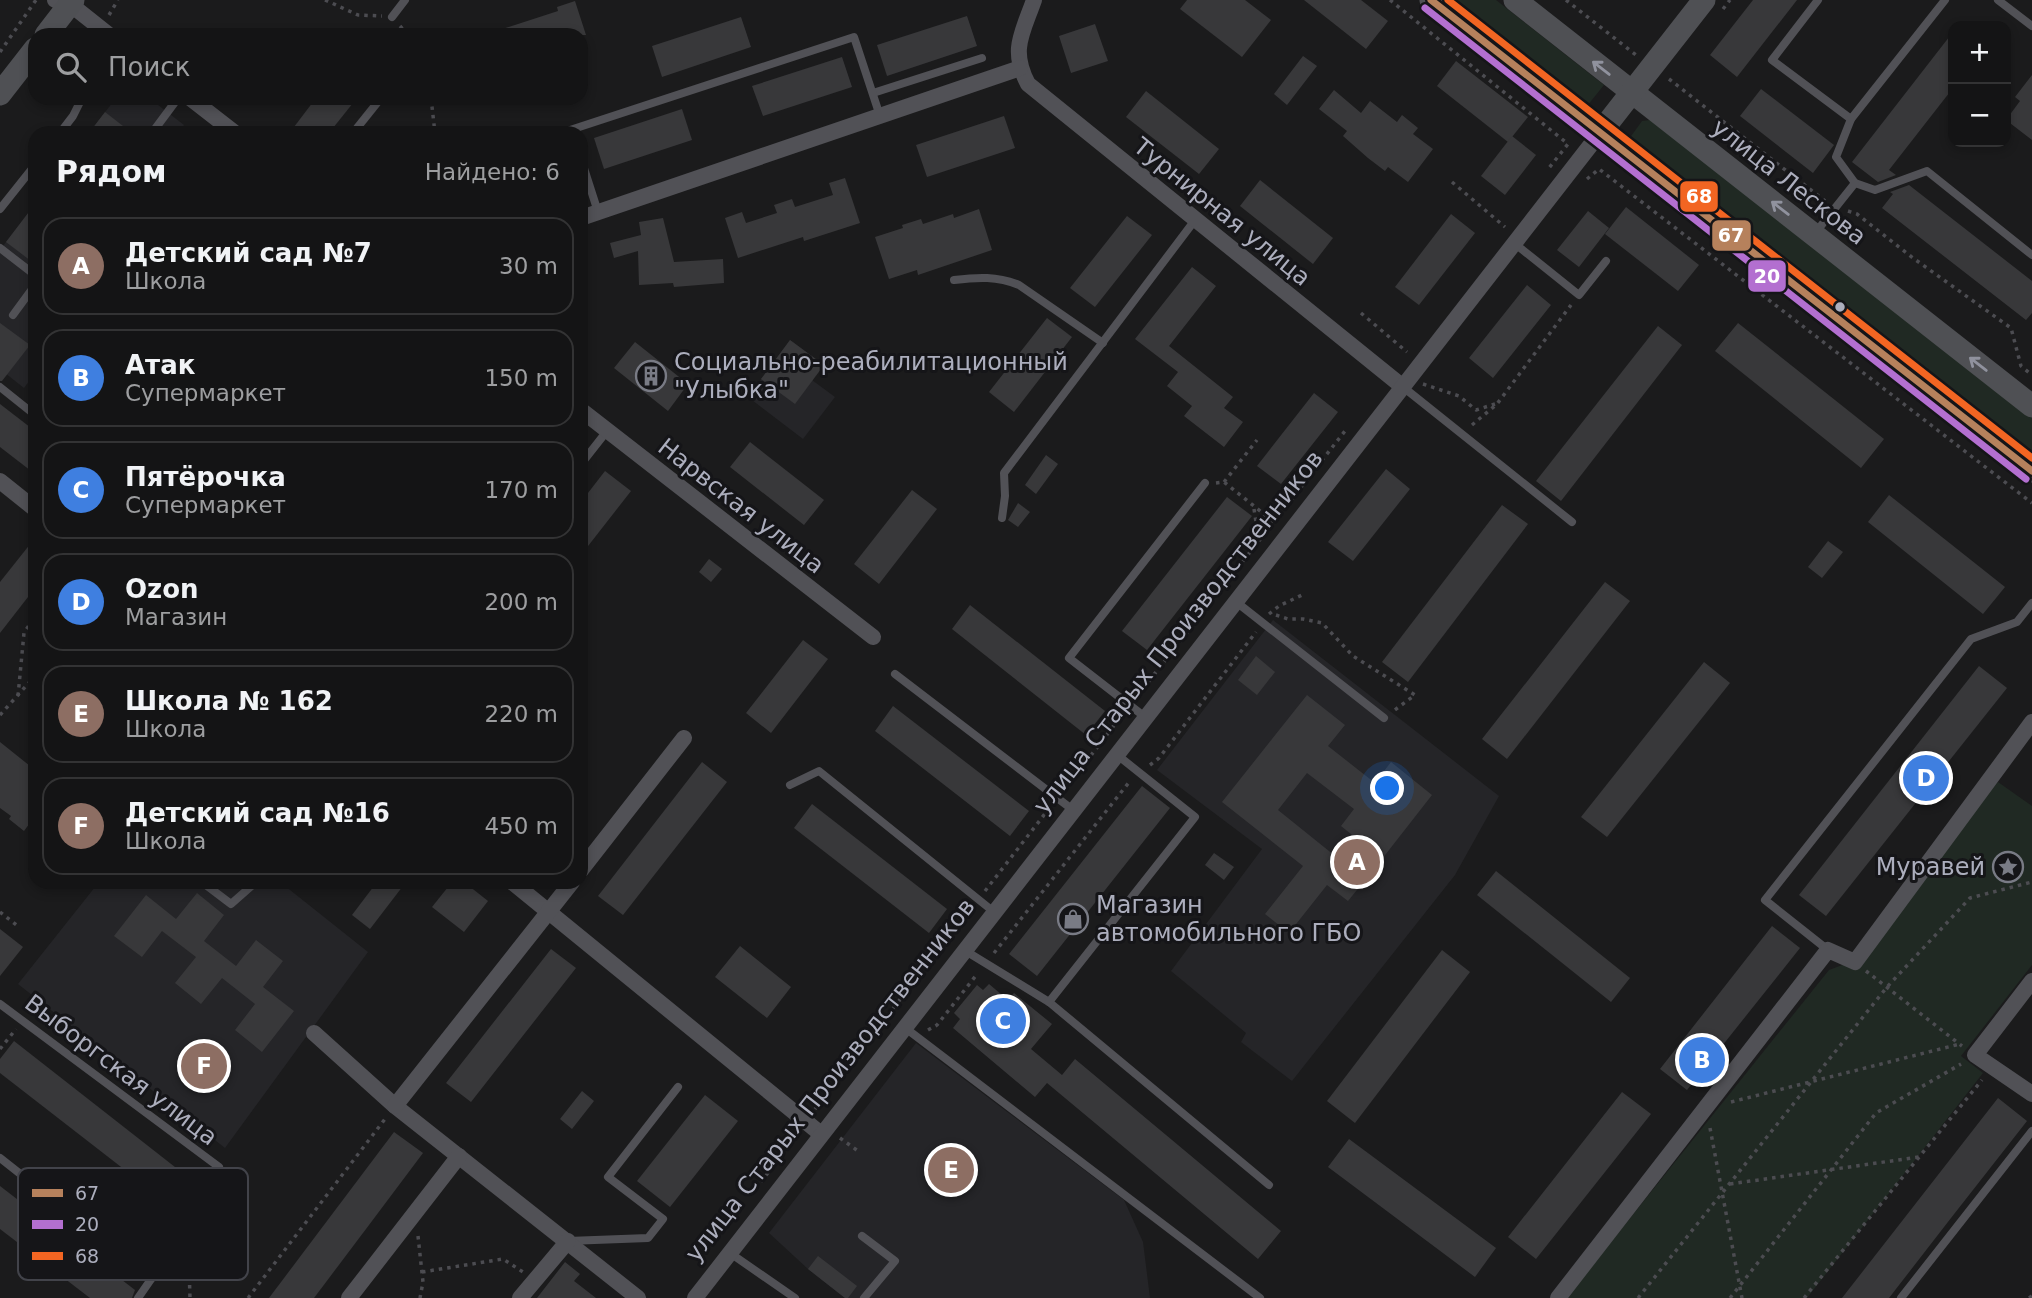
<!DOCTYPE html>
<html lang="ru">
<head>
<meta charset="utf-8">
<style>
  :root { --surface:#141415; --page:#1d1d1e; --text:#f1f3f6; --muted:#9d9ea0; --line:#333334; --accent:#8c9099 }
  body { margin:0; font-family:"DejaVu Sans",sans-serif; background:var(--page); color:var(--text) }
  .controls { position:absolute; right:21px; top:21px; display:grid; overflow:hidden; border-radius:14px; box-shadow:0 4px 10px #0003 }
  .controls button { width:63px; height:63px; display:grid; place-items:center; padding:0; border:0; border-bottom:2px solid var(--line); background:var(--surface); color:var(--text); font:35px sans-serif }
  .you { position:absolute; left:1388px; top:789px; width:24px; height:24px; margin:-18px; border:5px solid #fff; border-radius:50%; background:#1a73e8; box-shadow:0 0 0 10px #1a73e833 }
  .badge { display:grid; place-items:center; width:46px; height:46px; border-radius:50%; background:var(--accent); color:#fff; font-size:23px; font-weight:700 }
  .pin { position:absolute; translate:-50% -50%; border:4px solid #fff; box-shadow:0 2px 7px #0006 }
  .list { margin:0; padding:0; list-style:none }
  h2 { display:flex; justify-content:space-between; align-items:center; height:91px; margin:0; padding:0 28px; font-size:30px }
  h2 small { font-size:23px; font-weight:400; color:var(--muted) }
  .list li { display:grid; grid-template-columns:46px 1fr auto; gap:21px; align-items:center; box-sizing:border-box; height:98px; margin:0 14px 14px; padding:0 14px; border:2px solid var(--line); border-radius:21px }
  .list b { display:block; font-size:26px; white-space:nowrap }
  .list p { margin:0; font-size:23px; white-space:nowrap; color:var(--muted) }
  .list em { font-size:23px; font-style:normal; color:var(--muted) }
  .icon { flex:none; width:38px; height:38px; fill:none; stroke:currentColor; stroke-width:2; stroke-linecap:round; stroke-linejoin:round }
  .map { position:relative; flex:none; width:2032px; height:1298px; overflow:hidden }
  .search { position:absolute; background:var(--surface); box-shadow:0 4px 10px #0003; left:28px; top:28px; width:560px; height:77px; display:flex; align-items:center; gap:18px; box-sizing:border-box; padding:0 24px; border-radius:21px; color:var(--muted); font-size:26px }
  .panel { position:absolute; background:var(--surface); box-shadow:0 4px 10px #0003; left:28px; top:126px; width:560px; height:763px; border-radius:21px }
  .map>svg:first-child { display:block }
  .built { fill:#252528 }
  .green { fill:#202923 }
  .building { fill:#38383a }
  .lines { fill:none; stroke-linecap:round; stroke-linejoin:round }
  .path { stroke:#4c4c51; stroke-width:3.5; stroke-dasharray:3.5 5; stroke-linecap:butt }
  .lane { stroke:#515156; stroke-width:8 }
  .street { stroke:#515156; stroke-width:16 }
  .secondary { stroke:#4f5054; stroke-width:23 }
  .bus-1-casing { stroke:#151518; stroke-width:12 }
  .bus-2-casing { stroke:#151518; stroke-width:12 }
  .bus-3-casing { stroke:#151518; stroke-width:12 }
  .bus-1 { stroke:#b6815c; stroke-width:7 }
  .bus-2 { stroke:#b36fd0; stroke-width:7 }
  .bus-3 { stroke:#f26522; stroke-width:7 }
  .oneway { stroke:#90929e }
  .bus-dot { fill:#acaebd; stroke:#151518; stroke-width:2.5 }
  .labels { text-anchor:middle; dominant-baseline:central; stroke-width:6; stroke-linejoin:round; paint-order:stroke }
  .street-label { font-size:24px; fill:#acaebd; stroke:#151518 }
  .poi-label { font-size:24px; fill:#acaebd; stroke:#151518; text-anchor:start }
  .key { fill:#151518; stroke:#42434a; stroke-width:2 }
  .key-label { font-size:19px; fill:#acaebd }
  .line-badge { stroke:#151518; stroke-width:2.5 }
  .badge-label { font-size:19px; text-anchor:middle; font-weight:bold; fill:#fff }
</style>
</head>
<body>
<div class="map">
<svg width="2032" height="1298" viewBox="0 0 2032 1298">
  <rect width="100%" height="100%" fill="#1b1b1c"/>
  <g class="built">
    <path d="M116 98H149L184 125 178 133H89Z"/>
    <path d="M35 204V373L24 388 0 369V250Z"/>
    <path d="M790 340 824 365 812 380 835 397 803 439 748 397Z"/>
    <path d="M1273 620 1499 796 1455 875 1292 1081 1241 1042 1246 1033 1171 971 1262 849 1157 770Z"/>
    <path d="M99 882H280L368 952 225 1148 18 984Z"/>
    <path d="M916 1043 1124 1200 1143 1242 1150 1298H845L808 1269 769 1233Z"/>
  </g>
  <g class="green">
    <path d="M1442 0H1496L1604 85 1583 111Z"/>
    <path d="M1650 120 2032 415V458L1630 145 1629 139 1642 121Z"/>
    <path d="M1998 782 2032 806V965L1961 1056 1983 1073 1807 1298H1566L1829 970 1845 964 1970 813Z"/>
  </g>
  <g class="building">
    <path d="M1187 0H1245L1271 20 1242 57 1180 9Z"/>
    <path d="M1304 0H1361L1388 21 1366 49Z"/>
    <path d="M1753 0H1797L1737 77 1710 55Z"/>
    <path d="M575 1 586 35H494L493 32 558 11 557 7Z"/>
    <path d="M967 16 977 46 887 76 877 45Z"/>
    <path d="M741 17 751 47 662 77 652 46Z"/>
    <path d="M1095 24 1108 61 1071 73 1059 36Z"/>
    <path d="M1953 32V88L1889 170 1896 175 1878 182 1852 162Z"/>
    <path d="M1303 56 1317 66 1287 105 1274 94Z"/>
    <path d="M842 57 852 87 763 116 752 86Z"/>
    <path d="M1456 61 1528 117 1508 142 1437 86Z"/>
    <path d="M2032 75V140L2006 120 2020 101 2015 97Z"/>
    <path d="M1761 89 1834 145 1813 173 1740 116Z"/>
    <path d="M1334 90 1361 113 1370 101 1397 122 1402 115 1418 128 1413 134 1433 149 1408 182 1388 167 1385 171 1368 158 1343 136 1347 131 1319 109Z"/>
    <path d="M1146 91 1219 149 1199 174 1126 117Z"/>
    <path d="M316 98H357L329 133H301L294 127Z"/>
    <path d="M682 109 692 140 604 169 594 138Z"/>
    <path d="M105 112 132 133H89Z"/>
    <path d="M1004 116 1015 148 927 177 916 145Z"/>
    <path d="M1512 136 1536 155 1505 195 1481 176Z"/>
    <path d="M845 178 860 223 804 241 803 237 738 258 725 218 742 212 746 223 777 213 774 205 792 199 795 207 833 195 829 183Z"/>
    <path d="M1260 180 1333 238 1313 264 1240 206Z"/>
    <path d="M1909 185 2032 281V313L2026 320 1882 208 1893 194 1890 192Z"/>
    <path d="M35 204V264L6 242Z"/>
    <path d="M1626 207 1699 265 1678 291 1605 234Z"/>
    <path d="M979 209 992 250 918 275 917 270 889 279 875 237 903 228 902 225 921 219 923 224 953 214 954 218Z"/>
    <path d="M1588 211 1609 228 1579 267 1557 250Z"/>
    <path d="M1451 214 1475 233 1419 305 1395 287Z"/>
    <path d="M1127 216 1152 235 1095 307 1070 288Z"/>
    <path d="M663 218 674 262 723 259 724 283 674 287 673 283 639 285 638 251 614 258 610 243 641 235 639 222Z"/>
    <path d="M1192 267 1216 286 1169 346 1233 397 1224 408 1243 422 1224 447 1184 416 1192 406 1167 386 1178 372 1135 339Z"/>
    <path d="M1527 285 1551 305 1493 378 1469 358Z"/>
    <path d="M1047 318 1072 337 1014 412 989 392Z"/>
    <path d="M0 323 30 345 2 381H0Z"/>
    <path d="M1738 323 1884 439 1861 468 1715 351Z"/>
    <path d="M1658 326 1682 345 1561 501 1536 481Z"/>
    <path d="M790 340 824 365 795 404 761 379Z"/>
    <path d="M635 342 688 384 668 411 614 368Z"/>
    <path d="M1314 393 1338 412 1281 484 1257 466Z"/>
    <path d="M0 404 35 431V474L0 447Z"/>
    <path d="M750 442 824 500 804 525 730 467Z"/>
    <path d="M1046 455 1058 464 1036 494 1025 485Z"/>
    <path d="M1386 469 1410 489 1353 561 1328 542Z"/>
    <path d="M605 471 631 491 581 555V502Z"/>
    <path d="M912 490 937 509 879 584 854 564Z"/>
    <path d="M1889 495 2005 587 1983 614 1868 522Z"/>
    <path d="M1227 497 1252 516 1147 650 1122 631Z"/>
    <path d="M1018 503 1030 512 1018 527 1008 520Z"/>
    <path d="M1502 505 1528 524 1408 682 1382 662Z"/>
    <path d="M35 538V588L0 633V582Z"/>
    <path d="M1828 541 1843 552 1822 578 1808 567Z"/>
    <path d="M709 559 722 569 711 582 699 572Z"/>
    <path d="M1605 582 1630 601 1507 759 1482 739Z"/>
    <path d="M970 605 1105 711 1086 735 952 629Z"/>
    <path d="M803 640 828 659 771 733 746 713Z"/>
    <path d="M1256 656 1275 672 1257 695 1238 680Z"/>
    <path d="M1704 662 1730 683 1607 837 1581 817Z"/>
    <path d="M1979 666 2007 688 1826 916 1799 895Z"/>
    <path d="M1307 695 1345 725 1328 746 1375 783 1391 762 1432 795 1382 859 1341 826 1354 809 1307 773 1278 810 1365 880 1348 901 1327 885 1289 933 1265 914 1303 866 1222 802Z"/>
    <path d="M893 706 1029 811 1010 836 875 731Z"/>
    <path d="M0 742 35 770V816L24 831 9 819 11 816 0 808Z"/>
    <path d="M702 762 727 782 623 915 598 896Z"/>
    <path d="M1142 786 1170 808 1037 976 1009 954Z"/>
    <path d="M812 804 947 909 929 933 794 828Z"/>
    <path d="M1214 853 1234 867 1224 880 1205 865Z"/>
    <path d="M1496 871 1630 978 1611 1002 1477 895Z"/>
    <path d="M377 882H406L370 929 352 915Z"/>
    <path d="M452 882H464L488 901 464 932 432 907Z"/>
    <path d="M197 893 224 915 204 941 236 966 256 940 283 961 263 987 294 1011 262 1052 235 1030 255 1004 222 978 201 1004 175 983 196 957 162 931 142 957 114 936 146 895 176 919Z"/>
    <path d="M1772 926 1800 948 1687 1090 1660 1069Z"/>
    <path d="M0 929 23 947 0 976Z"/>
    <path d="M740 946 791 987 767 1018 715 977Z"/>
    <path d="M551 949 576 968 471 1102 446 1083Z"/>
    <path d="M1442 950 1470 972 1355 1123 1327 1101Z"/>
    <path d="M989 984 1008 1000 1014 993 1052 1024 1031 1049 1062 1075 1075 1059 1281 1231 1258 1259 1047 1083 1035 1097 953 1028 960 1019 954 1013 977 985 983 990Z"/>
    <path d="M14 1041 212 1196 192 1222 0 1073V1059Z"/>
    <path d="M582 1091 594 1101 572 1129 560 1119Z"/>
    <path d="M1622 1092 1651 1114 1536 1259 1508 1237Z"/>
    <path d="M705 1095 738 1121 670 1207 637 1181Z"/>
    <path d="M1998 1098 2027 1121 1951 1218 1889 1298H1842Z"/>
    <path d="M394 1132 423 1153 369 1225 314 1298H269Z"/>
    <path d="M1349 1139 1496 1248 1475 1277 1328 1167Z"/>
    <path d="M0 1186 135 1290 132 1298H90L0 1229Z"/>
    <path d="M818 1256 857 1286 848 1298H845L808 1269Z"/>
    <path d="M565 1262 580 1274 574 1281 596 1298H537Z"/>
  </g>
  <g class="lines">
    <g class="path">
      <path d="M325 0 358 15 382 16"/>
      <path d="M1390 0 1568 144 1549 168"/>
      <path d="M1566 0 1636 55"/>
      <path d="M1723 9 1730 0"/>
      <path d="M109 15 118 0"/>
      <path d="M400 26 408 35"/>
      <path d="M0 52 36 0"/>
      <path d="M1669 79 1825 201"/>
      <path d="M431 98 435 133"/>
      <path d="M1587 179 1599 169 2032 503"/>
      <path d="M1452 182 1505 227"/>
      <path d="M1848 211 1857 214 1913 258 2011 328 2021 366 2032 375"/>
      <path d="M1361 313 1407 352"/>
      <path d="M1423 384 1459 396 1476 410 1495 404"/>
      <path d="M1472 425 1497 404 1571 305"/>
      <path d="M1224 482 1257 440"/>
      <path d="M1216 483 1224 482 1274 522"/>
      <path d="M1254 509 1259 541"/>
      <path d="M1269 614 1279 606 1304 594"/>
      <path d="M1276 615 1288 619H1303L1322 623 1353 656 1415 695 1392 712"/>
      <path d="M1138 695 1345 431"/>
      <path d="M18 696 24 633 35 616"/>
      <path d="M0 715 35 676"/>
      <path d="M1150 765 1159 758 1256 632"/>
      <path d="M1065 789 1122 715"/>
      <path d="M985 891 1051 806"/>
      <path d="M0 912 19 927"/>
      <path d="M994 953 1130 781"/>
      <path d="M1866 971 1962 1046"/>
      <path d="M928 1030 937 1025 978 973"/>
      <path d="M0 1049 16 1029"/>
      <path d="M1731 1102 1960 1044"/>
      <path d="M815 1109 971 908"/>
      <path d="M1710 1128 1742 1298"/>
      <path d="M840 1138 858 1151"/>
      <path d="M761 1182 796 1135"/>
      <path d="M1730 1184 1919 1157"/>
      <path d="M188 1234 190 1298"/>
      <path d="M418 1236 423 1282 420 1298"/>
      <path d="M160 1267 224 1187 213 1179"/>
      <path d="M422 1272 503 1259 523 1272"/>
      <path d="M248 1298 385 1119"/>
      <path d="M1638 1298 1887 987 1970 898 2032 882"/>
      <path d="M1730 1298 1876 1113 1961 1064"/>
      <path d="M1804 1298 1982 1080"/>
      <path d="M2029 1298 2032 1296"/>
    </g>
    <g class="lane">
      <path d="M1818 0 1772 60 1851 119"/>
      <path d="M1998 0 2032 26"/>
      <path d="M392 17 405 0"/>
      <path d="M873 93 982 58"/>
      <path d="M60 133 73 116 82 98"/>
      <path d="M152 133 178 98"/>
      <path d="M353 133 381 98"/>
      <path d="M561 133 854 37 880 116"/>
      <path d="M581 159 598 212"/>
      <path d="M1855 183 1875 190 1927 171 2032 255"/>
      <path d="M0 209 35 165"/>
      <path d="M1816 232 1855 183 1836 157 1851 119 1945 0"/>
      <path d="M1514 243 1579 295 1606 261"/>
      <path d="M0 248 35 275"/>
      <path d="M954 280C978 277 997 276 1019 285L1103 343"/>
      <path d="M13 315 35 285"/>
      <path d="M0 387 35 415"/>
      <path d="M1403 387 1572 522"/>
      <path d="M581 464 607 431"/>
      <path d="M1002 518 1005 496 1004 473 1195 220"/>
      <path d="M1235 601 1384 718"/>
      <path d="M895 674 1073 810"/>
      <path d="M1145 717 1069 658 1205 483"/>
      <path d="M790 785 819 771 994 912"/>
      <path d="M202 882 231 904 256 882"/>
      <path d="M964 950 1049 1002 1269 1185"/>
      <path d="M1828 950 1765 900 1971 639 2017 622 2032 603"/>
      <path d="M1049 1002 1195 817 1116 754"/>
      <path d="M0 1004 219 1167"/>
      <path d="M904 1027 1260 1298"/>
      <path d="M0 1158 152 1278"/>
      <path d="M862 1236 895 1261 864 1298"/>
      <path d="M568 1241 648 1238 663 1219 608 1177 678 1087"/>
      <path d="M730 1253 795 1298"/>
      <path d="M138 1298 154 1275"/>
      <path d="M1901 1298 2032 1131"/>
    </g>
    <g class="street">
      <path d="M55 0 70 4 109 35"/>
      <path d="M1034 0C1022 34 1010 50 1028 84L1403 387"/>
      <path d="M190 98 235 133"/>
      <path d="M581 218 1020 68"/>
      <path d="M581 410 873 637"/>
      <path d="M0 481 35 509"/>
      <path d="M581 870 684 738"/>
      <path d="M512 882 821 1134"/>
      <path d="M2032 981 1975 1055 2032 1094"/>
      <path d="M314 1033 395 1106 638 1298"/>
      <path d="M395 1106 572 882"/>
      <path d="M349 1298 459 1156"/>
      <path d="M520 1298 568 1241"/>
      <path d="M695 1298 1600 133"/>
      <path d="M1558 1298 1828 950 1855 962 2032 722"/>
    </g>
    <g class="secondary">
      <path d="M1431 0 2032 471"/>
      <path d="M1515 0 2032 406"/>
      <path d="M46 35 73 0"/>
      <path d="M0 94 35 49"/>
      <path d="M1600 133 1704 0"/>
    </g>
    <g class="bus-1-casing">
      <path id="bus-1" d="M1431 0 2032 471"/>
    </g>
    <g class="bus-2-casing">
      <path id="bus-2" d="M1425 8 2026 479"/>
    </g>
    <g class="bus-3-casing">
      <path id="bus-3" d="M1448 0 2032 458"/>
    </g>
    <use href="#bus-1" class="bus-1"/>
    <use href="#bus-2" class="bus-2"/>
    <use href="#bus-3" class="bus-3"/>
  </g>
  <defs><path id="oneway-shaft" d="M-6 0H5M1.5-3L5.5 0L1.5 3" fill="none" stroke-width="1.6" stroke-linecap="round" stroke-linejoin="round" transform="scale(1.75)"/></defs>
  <g class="oneway">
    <use href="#oneway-shaft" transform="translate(1601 68) rotate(-142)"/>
    <use href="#oneway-shaft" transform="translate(1780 208) rotate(-142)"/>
    <use href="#oneway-shaft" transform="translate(1978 364) rotate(-142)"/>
  </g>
  <defs>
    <g id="building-ring" transform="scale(1.575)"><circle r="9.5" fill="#151518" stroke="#797b85" stroke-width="1.5"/><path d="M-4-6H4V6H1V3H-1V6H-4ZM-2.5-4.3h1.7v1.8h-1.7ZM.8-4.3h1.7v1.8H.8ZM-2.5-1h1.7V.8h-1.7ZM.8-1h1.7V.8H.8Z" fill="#797b85"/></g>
    <g id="sight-ring" transform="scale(1.575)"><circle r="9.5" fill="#151518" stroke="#797b85" stroke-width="1.5"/><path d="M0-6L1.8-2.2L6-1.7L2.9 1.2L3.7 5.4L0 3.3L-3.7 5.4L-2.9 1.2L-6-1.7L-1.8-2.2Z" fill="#797b85"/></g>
    <g id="shop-ring" transform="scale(1.575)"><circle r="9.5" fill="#151518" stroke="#797b85" stroke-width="1.5"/><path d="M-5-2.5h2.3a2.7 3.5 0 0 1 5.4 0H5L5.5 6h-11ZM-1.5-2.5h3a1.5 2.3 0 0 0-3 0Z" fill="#797b85"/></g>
  </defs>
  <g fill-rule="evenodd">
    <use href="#building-ring" x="651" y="376"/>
    <use href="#sight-ring" x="2008" y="867"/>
    <use href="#shop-ring" x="1073" y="919"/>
  </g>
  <circle class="bus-dot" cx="1840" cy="307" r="6"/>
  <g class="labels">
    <g class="street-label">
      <text transform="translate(1789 182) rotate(38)">улица Лескова</text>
      <text transform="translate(1222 212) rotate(39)">Турнирная улица</text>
      <text transform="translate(741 506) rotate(38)">Нарвская улица</text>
      <text transform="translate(1178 632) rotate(-52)">улица Старых Производственников</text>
      <text transform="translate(121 1070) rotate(37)">Выборгская улица</text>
      <text transform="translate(830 1080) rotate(-52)">улица Старых Производственников</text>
    </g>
    <g class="poi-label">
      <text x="674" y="362">Социально-реабилитационный<tspan x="674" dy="28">"Улыбка"</tspan></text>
      <text x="1985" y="867" text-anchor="end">Муравей</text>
      <text x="1096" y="905">Магазин<tspan x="1096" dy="28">автомобильного ГБО</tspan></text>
    </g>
  </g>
  <rect x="18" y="1168" width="230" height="112" rx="10" class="key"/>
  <rect x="32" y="1189" width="31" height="8" fill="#b6815c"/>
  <rect x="32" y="1220" width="31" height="9" fill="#b36fd0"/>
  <rect x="32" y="1252" width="31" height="8" fill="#f26522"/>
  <g class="key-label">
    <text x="75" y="1200">67</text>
    <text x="75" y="1231">20</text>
    <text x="75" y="1263">68</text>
  </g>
  <g class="line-badge">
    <rect x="1679" y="180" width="40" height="33" rx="7" fill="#f26522"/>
    <rect x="1711" y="219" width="41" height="33" rx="7" fill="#b6815c"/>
    <rect x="1747" y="259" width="40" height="34" rx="7" fill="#b36fd0"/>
  </g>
  <g class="badge-label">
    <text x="1699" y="203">68</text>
    <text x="1731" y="242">67</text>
    <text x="1767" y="283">20</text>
  </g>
</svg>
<div class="controls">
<button>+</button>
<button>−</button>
</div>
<div class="you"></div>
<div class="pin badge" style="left:1357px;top:862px;background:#8d6e63">A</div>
<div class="pin badge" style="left:1702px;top:1060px;background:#3f7fe0">B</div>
<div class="pin badge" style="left:1003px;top:1021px;background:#3f7fe0">C</div>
<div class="pin badge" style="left:1926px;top:778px;background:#3f7fe0">D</div>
<div class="pin badge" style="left:951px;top:1170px;background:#8d6e63">E</div>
<div class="pin badge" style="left:204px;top:1066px;background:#8d6e63">F</div>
<div class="search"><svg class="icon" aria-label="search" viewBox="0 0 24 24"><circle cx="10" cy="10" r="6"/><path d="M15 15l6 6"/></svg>Поиск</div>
<section class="panel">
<h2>Рядом<small>Найдено: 6</small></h2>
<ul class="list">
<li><span class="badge" style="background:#8d6e63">A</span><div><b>Детский сад №7</b><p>Школа</p></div><em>30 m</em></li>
<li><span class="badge" style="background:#3f7fe0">B</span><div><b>Атак</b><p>Супермаркет</p></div><em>150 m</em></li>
<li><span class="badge" style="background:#3f7fe0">C</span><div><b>Пятёрочка</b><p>Супермаркет</p></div><em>170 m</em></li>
<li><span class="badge" style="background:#3f7fe0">D</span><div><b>Ozon</b><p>Магазин</p></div><em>200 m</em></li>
<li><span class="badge" style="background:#8d6e63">E</span><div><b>Школа № 162</b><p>Школа</p></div><em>220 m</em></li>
<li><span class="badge" style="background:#8d6e63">F</span><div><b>Детский сад №16</b><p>Школа</p></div><em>450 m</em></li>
</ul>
</section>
</div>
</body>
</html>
